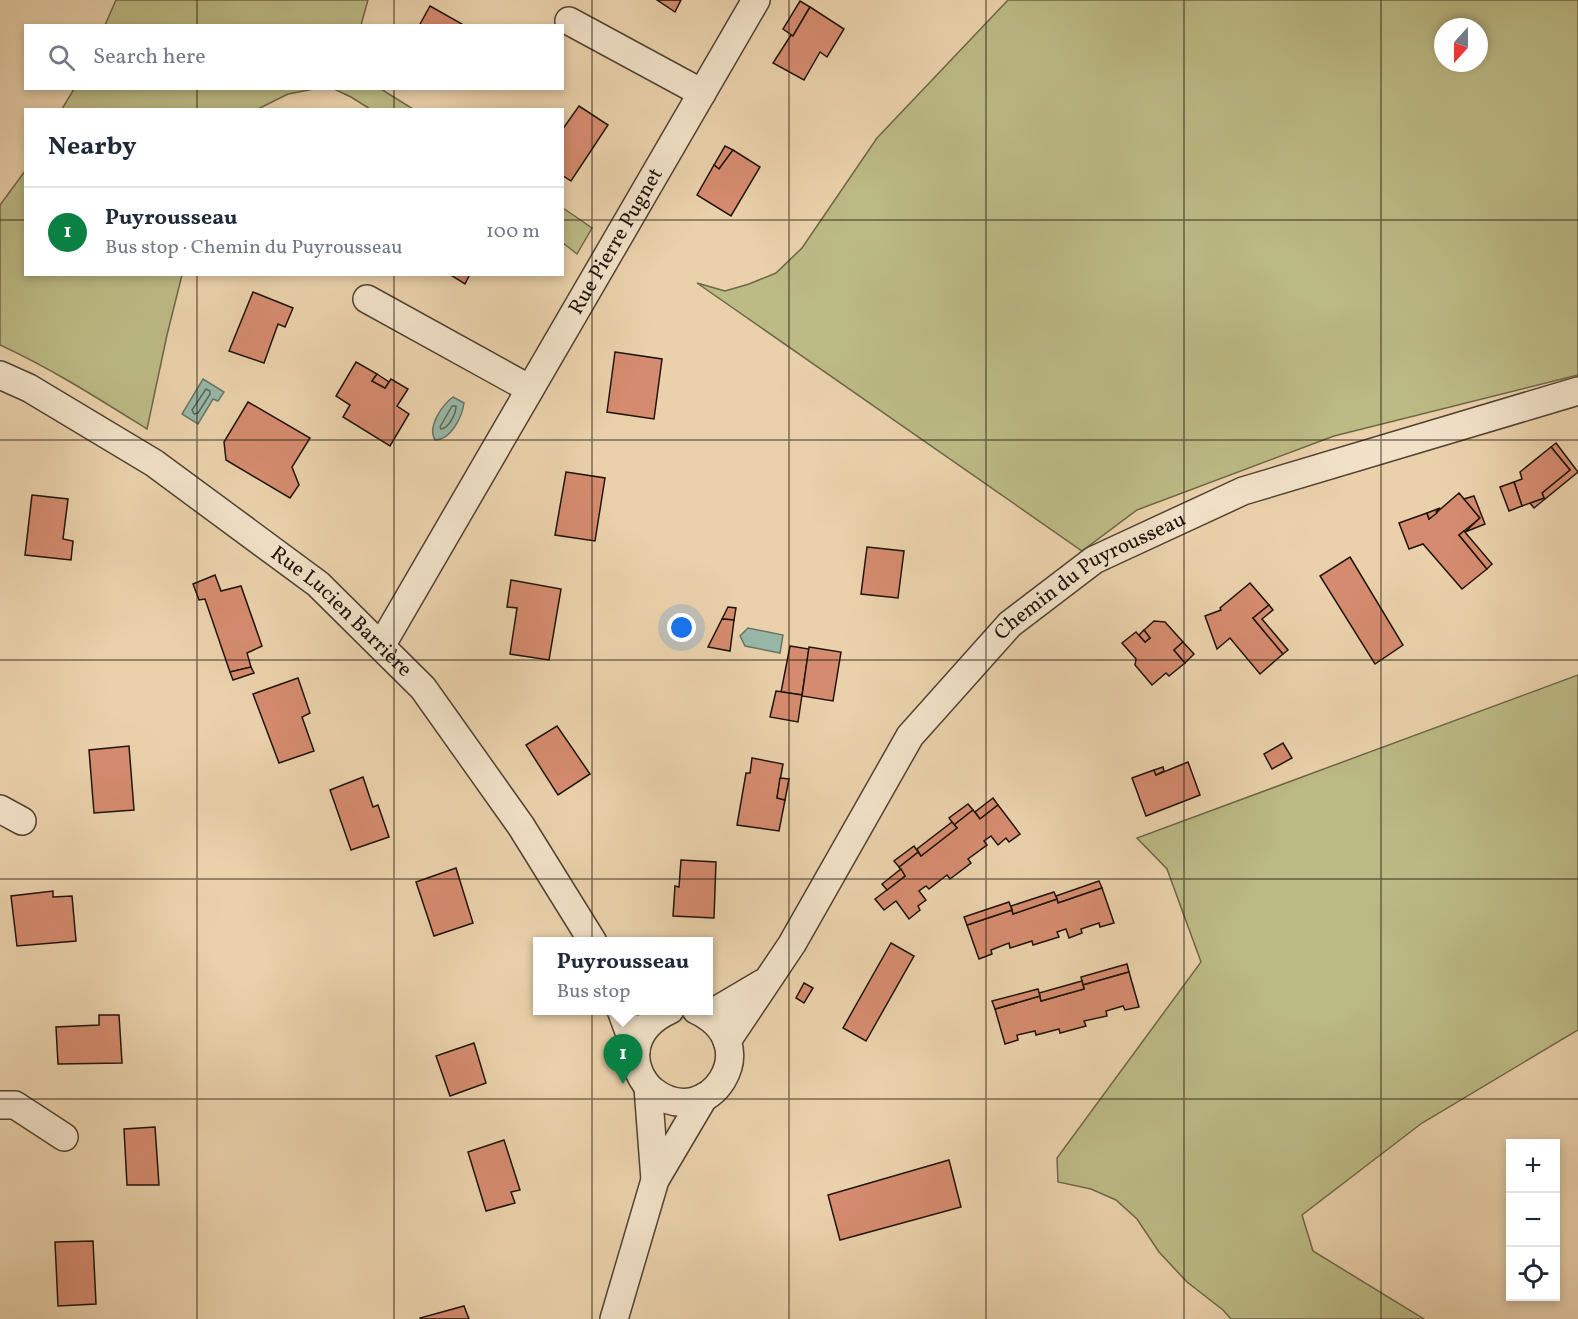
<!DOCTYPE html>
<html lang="en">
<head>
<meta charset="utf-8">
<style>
  :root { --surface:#fff; --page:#f6f6f7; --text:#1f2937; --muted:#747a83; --line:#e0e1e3; --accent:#0b8043 }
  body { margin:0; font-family:Vollkorn,serif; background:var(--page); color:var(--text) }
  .controls { position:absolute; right:18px; bottom:18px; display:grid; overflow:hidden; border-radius:0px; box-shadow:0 3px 9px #0003 }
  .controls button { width:54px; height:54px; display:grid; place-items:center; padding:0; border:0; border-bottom:2px solid var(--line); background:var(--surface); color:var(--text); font:30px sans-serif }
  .compass { position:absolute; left:1434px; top:18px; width:54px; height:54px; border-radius:50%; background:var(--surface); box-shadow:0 3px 9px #0003; rotate:201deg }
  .you { position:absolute; left:682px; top:628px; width:21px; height:21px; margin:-15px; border:4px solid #fff; border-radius:50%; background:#1a73e8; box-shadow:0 0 0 9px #1a73e833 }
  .badge { display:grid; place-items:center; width:39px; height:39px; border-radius:50%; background:var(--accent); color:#fff; font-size:20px; font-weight:700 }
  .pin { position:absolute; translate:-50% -50px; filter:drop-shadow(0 2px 3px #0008) }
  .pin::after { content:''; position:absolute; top:32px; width:21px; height:18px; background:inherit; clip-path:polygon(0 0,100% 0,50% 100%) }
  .popup { position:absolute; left:533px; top:937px; width:180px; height:78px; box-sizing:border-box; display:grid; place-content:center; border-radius:0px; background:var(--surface); filter:drop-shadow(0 2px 4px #0005); font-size:20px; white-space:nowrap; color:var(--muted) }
  .popup b { font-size:22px; color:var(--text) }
  .popup::after { content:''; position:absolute; left:50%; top:100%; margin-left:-12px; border:12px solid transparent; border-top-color:var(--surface) }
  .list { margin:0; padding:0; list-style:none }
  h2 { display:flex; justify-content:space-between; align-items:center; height:78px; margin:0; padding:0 24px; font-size:26px }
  h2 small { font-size:20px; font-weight:400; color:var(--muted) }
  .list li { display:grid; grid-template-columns:39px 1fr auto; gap:18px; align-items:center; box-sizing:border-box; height:90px; padding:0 24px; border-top:2px solid var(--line) }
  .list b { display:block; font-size:22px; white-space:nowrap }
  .list p { margin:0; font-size:20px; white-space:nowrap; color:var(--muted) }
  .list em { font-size:20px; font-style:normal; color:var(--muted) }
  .icon { flex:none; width:33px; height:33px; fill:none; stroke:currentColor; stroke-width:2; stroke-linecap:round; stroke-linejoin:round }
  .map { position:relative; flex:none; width:1578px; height:1319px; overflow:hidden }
  .search { position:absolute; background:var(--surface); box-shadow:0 3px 9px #0003; left:24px; top:24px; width:540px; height:66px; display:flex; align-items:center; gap:15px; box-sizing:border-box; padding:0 21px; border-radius:0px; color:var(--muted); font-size:22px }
  .panel { position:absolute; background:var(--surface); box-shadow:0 3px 9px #0003; left:24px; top:108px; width:540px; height:168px; border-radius:0px }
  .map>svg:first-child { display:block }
  .green { fill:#bcba85; stroke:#6e6748; stroke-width:1.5; fill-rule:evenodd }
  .water { fill:#98b7a6; stroke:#687668; stroke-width:1.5 }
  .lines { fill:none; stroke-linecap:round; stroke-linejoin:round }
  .shore { stroke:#5c6658; stroke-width:1.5 }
  .building { fill:#d58b6f; stroke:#1f140a; stroke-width:1.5 }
  .street-casing { stroke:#524332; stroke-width:30 }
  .street { stroke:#f1e1c8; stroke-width:27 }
  .grid { fill:none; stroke:#1f140a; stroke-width:1.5; stroke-opacity:0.55 }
  .labels { text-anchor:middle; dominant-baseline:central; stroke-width:4.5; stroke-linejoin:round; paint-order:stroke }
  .street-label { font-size:21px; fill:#1f140a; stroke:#f1e1c8 }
</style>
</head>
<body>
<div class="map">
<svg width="1578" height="1319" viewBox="0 0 1578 1319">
  <rect width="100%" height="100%" fill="#ead1ab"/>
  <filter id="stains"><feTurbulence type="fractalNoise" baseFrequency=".00333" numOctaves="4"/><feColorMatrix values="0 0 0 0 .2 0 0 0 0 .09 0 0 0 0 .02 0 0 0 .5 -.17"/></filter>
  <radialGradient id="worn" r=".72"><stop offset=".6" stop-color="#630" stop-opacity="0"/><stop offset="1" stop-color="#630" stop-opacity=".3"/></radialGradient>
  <g class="green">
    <path d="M116 0H368L361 25H105Z"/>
    <path d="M1008 0H1578V375L1334 436 1137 510 1082 551 697 283 725 291 749 284 776 273 802 248 877 138ZM1443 27H1479V63H1443Z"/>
    <path d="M74 89V88L314 89 288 94 258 109H62Z"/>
    <path d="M334 89H381L413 109H370L351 97Z"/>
    <path d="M25 171 26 274 182 275 167 335 147 429C99 399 52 369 0 345V205Z"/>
    <path d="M563 208 592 228 577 254 563 243Z"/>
    <path d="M1578 675V1030L1422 1123 1302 1215 1313 1251 1424 1319H1231L1223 1310 1187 1282 1159 1252 1137 1219 1116 1200 1091 1189 1058 1182 1057 1158 1201 962 1167 869 1137 838Z"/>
  </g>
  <g class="water">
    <path d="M203 379 224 392 218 401 213 399 198 424 182 414Z"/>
    <path d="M453 397 464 403C462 417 451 440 435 440 427 427 442 405 453 397Z"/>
    <path d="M748 628 783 635 780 653 745 646 740 636Z"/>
  </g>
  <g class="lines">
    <g class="shore">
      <path d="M206 389 210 391V394L198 413 194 414 192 410Z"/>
      <path d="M452 406H456C456 414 449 428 441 429L440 427Z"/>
    </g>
  </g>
  <g class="building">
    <path d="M657 0H681L675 12Z"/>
    <path d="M800 1 810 7 793 36 783 29Z"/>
    <path d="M430 6 462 24 461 26H419Z"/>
    <path d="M810 7 844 29 827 57 820 52 804 80 773 63 791 35 793 36Z"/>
    <path d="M579 106 608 125 571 181 562 175V130Z"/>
    <path d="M725 146 733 150 719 169 714 165Z"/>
    <path d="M733 150 760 167 731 216 697 195 714 165 719 169Z"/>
    <path d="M449 274H470L465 284Z"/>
    <path d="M253 292 293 308 285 327 278 324 264 363 229 351Z"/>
    <path d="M615 352 662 359 654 419 607 412Z"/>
    <path d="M356 362 377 374 372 381 385 388 391 379 408 389 397 406 409 414 390 446 343 417 350 405 336 396Z"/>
    <path d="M377 374 389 382 385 388 372 381Z"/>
    <path d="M248 402 310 438 292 467 299 485 290 498 226 460 224 442Z"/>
    <path d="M1556 443 1578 472 1534 508 1530 503 1544 498 1542 493 1570 470 1551 447Z"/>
    <path d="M1551 447 1570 470 1542 493 1544 498 1522 506 1514 482 1522 479 1520 472Z"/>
    <path d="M566 472 605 478 595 541 555 535Z"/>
    <path d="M1514 482 1522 506 1509 511 1500 487Z"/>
    <path d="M1459 493 1480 518 1459 535 1487 569 1462 589 1423 544 1409 549 1399 523 1427 513 1429 519Z"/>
    <path d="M32 495 68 499 63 539 73 541 71 560 25 555Z"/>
    <path d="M1474 496 1485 524 1465 532 1480 518 1464 499Z"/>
    <path d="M1440 508 1436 512 1437 513 1429 519 1427 513Z"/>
    <path d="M1464 531 1492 564 1487 569 1459 535Z"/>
    <path d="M867 547 904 551 898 598 861 594Z"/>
    <path d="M1350 557 1403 645 1375 664 1320 576Z"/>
    <path d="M215 575 221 591 241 586 262 646 247 653 251 667 230 672 205 599 199 600 193 584Z"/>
    <path d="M511 580 561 589 549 660 510 654 517 608 507 607Z"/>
    <path d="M1250 583 1269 605 1253 618 1283 654 1260 674 1230 638 1217 649 1205 616 1221 610 1220 608Z"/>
    <path d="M1269 605 1273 610 1262 619 1288 650 1283 654 1253 618Z"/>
    <path d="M728 607 736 608 734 620 722 619Z"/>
    <path d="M722 619 734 620 730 651 708 647Z"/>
    <path d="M1154 621 1165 622 1183 642 1174 650 1185 663 1169 676 1166 673 1152 685 1135 665 1136 659 1122 643 1136 632 1145 642 1150 638 1144 630Z"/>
    <path d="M1144 630 1150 638 1145 642 1139 635Z"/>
    <path d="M1183 642 1194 654 1185 663 1174 650Z"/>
    <path d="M790 646 809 649 802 695 781 692Z"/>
    <path d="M809 647 841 652 833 701 802 696Z"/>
    <path d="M251 667 254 673 233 680 230 672Z"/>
    <path d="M298 678 310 713 302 717 314 751 279 763 253 694Z"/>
    <path d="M776 691 802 695 798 722 770 717Z"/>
    <path d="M557 726 590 774 558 795 526 745Z"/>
    <path d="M1283 743 1292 758 1272 769 1264 754Z"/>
    <path d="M129 746 134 810 94 813 89 750Z"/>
    <path d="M752 758 783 764 777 798 785 800 779 831 737 825 746 773H750Z"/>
    <path d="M1188 762 1200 795 1146 816 1132 778 1154 770 1156 775Z"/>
    <path d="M1163 767 1164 771 1156 775 1154 770Z"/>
    <path d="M363 777 373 807 378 805 389 837 351 850 330 790Z"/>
    <path d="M780 778 789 779 785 800 777 798Z"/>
    <path d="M993 798 998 805 980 819 975 812Z"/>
    <path d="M968 804 973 810 954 825 949 818Z"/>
    <path d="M998 805 1020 834 1009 842 1006 838 998 845 991 836 984 841 987 845 968 859 971 863 950 879 947 875 929 889 926 886 919 891 926 900 918 906 920 910 909 919 896 901 884 910 875 899 905 876 899 867 918 852 921 856 957 828 954 825 973 810 980 819Z"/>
    <path d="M952 822 957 828 921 856 917 849Z"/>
    <path d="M914 846 918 852 899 867 894 861Z"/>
    <path d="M681 860 716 862 714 918 673 916 675 886 679 887Z"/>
    <path d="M456 868 473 923 434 936 416 882Z"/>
    <path d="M901 869 905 876 887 890 882 884Z"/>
    <path d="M1099 881 1102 888 1058 903 1056 896Z"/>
    <path d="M1102 888 1114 923 1100 927 1099 923 1081 929 1082 933 1069 938 1066 929 1057 932 1059 937 1033 945 1032 941 1010 948 1009 943 991 950 992 954 979 959 967 925 1012 910 1013 914 1057 899 1058 903Z"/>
    <path d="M53 891V897L72 896 76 941 17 946 11 896Z"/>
    <path d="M1054 892 1057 899 1013 914 1011 906Z"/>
    <path d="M1009 902 1012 910 967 925 964 917Z"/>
    <path d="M891 943 914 956 866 1041 843 1028Z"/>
    <path d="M1127 964 1129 972 1083 985 1081 977Z"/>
    <path d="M1129 972 1139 1007 1125 1010 1123 1006 1106 1011 1107 1016 1084 1021 1086 1026 1060 1033 1059 1029 1036 1035 1035 1031 1017 1035 1018 1040 1005 1044 995 1009 1040 996 1041 1001 1084 989 1083 985Z"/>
    <path d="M1082 981 1084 989 1041 1001 1039 993Z"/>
    <path d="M804 983 813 988 804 1003 796 998Z"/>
    <path d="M1038 989 1040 996 995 1009 992 1001Z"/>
    <path d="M99 1015H119L122 1063 58 1064 56 1027 99 1025Z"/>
    <path d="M474 1043 486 1083 450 1096 436 1056Z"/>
    <path d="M155 1127 159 1185H127L124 1129Z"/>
    <path d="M504 1140 520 1190 511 1192 515 1203 486 1211 468 1152Z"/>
    <path d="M949 1160 961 1207 840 1240 828 1195Z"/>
    <path d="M93 1241 96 1304 58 1306 55 1242Z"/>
    <path d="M464 1306 469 1319H420V1318Z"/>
  </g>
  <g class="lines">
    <g class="street-casing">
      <g id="street">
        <path d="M569 21 702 93"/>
        <path d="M367 299 530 389"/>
        <path id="s1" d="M0 375 29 388 154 463 318 584 423 688 521 826 593 942"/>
        <path id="s2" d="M381 646 756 0"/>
        <path d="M0 809 22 821"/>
        <path d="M621 1010 636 1051"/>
        <path d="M670 1010C652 1018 639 1030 636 1050 634 1065 641 1081 653 1091 708 1134 769 1044 696 1010"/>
        <path d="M707 1016 763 983"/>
        <path id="s3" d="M727 1041 792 944 910 736 1010 624 1094 560 1243 491 1578 391"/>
        <path d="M648 1087 655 1180"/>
        <path d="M0 1105H15L64 1137"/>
        <path d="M614 1319 655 1180 704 1097"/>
      </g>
    </g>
    <use href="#street" class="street"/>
  </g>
  <path class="grid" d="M197 0V26M394 0V26M592 0V1319M789 0V1319M986 0V1319M1184 0V1319M1381 0V1319M197 88V110M394 88V110M0 220H26M562 220H1578M197 274V1319M394 274V1319M0 440H1578M0 660H1578M0 879H1578M0 1099H1578"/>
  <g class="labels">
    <g class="street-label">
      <text stroke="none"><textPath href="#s2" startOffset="468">Rue Pierre Pugnet</textPath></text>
      <text stroke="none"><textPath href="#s3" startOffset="600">Chemin du Puyrousseau</textPath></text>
      <text stroke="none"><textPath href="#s1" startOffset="417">Rue Lucien Barrière</textPath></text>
    </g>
  </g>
  <rect width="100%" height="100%" filter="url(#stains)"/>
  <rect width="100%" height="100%" fill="url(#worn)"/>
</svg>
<div class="controls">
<button>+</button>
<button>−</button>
<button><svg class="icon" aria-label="locate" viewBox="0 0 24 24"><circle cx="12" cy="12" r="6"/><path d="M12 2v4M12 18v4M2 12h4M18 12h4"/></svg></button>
</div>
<svg class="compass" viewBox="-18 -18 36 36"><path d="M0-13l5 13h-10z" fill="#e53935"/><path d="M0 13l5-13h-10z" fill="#747a83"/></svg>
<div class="you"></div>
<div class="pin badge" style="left:623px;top:1084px">1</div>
<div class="popup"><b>Puyrousseau</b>Bus stop</div>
<div class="search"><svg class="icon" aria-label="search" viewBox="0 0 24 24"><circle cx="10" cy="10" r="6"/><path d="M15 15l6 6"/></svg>Search here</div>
<section class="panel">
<h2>Nearby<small></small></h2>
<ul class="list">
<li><span class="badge">1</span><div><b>Puyrousseau</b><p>Bus stop · Chemin du Puyrousseau</p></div><em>100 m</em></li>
</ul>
</section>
</div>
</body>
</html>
